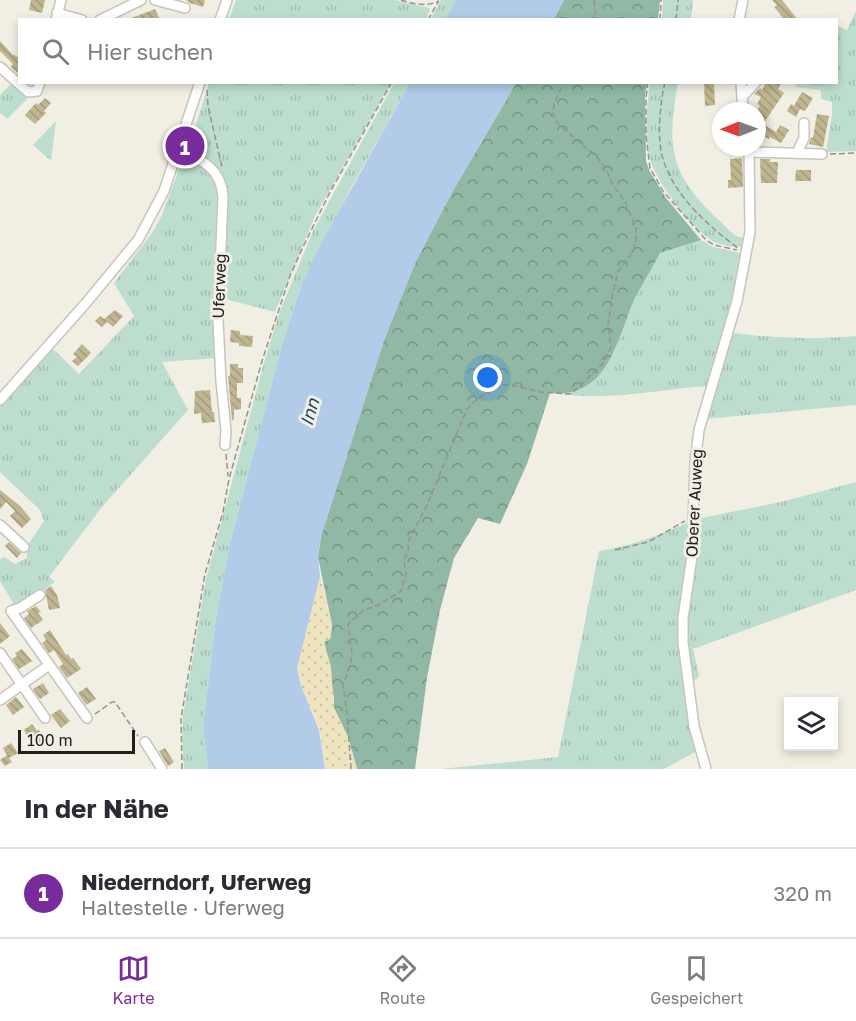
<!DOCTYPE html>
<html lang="de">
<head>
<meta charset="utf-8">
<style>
  :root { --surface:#fff; --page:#f7f7f7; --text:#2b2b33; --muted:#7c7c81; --line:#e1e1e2; --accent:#772b9d }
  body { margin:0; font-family:"Golos Text",sans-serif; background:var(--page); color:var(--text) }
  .controls { position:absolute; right:18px; bottom:18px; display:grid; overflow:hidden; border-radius:0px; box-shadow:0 3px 9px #0003 }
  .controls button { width:54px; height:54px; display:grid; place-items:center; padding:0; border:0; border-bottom:2px solid var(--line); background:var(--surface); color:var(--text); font:30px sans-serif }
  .compass { position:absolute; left:712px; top:102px; width:54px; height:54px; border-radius:50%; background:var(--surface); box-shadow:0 3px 9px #0003; rotate:269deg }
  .scale { position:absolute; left:18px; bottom:15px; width:117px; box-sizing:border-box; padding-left:6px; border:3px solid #21201d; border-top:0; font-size:16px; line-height:21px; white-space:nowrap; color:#21201d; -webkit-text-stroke:4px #f1eee4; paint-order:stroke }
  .you { position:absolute; left:488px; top:378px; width:21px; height:21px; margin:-15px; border:4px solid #fff; border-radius:50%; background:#1a73e8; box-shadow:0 0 0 9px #1a73e833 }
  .badge { display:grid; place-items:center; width:39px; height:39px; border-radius:50%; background:var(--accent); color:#fff; font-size:20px; font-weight:700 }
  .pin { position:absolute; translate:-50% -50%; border:3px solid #fff; box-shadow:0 2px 6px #0006 }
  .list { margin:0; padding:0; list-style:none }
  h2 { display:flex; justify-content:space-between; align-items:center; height:78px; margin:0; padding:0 24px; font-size:26px }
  h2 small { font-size:20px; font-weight:400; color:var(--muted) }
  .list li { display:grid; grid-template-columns:39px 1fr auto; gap:18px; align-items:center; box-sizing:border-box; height:90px; padding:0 24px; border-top:2px solid var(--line) }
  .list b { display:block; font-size:22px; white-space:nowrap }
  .list p { margin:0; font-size:20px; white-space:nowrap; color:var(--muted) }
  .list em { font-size:20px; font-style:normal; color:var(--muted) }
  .icon { flex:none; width:33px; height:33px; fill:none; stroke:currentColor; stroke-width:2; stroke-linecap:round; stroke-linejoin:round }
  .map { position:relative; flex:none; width:856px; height:769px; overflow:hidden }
  .search { position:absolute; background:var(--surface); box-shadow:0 3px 9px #0003; left:18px; right:18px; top:18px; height:66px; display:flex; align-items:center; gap:15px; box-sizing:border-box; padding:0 21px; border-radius:0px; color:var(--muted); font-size:22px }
  .sheet { height:168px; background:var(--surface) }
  nav { display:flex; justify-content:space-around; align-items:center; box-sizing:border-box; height:84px; border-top:2px solid var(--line); background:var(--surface); font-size:16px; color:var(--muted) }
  nav a { display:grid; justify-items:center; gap:3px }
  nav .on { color:var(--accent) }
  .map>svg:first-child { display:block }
  .grass { fill:url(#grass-tufts) }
  .forest { fill:url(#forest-crowns) }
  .sand { fill:url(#sand-dots) }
  .water { fill:#b1cbe9 }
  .building { fill:url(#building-back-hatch) }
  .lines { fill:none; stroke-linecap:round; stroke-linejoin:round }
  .minor-casing { stroke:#c8c5bc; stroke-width:12 }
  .path { stroke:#95938c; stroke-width:1.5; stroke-dasharray:6 3; stroke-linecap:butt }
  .minor { stroke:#fff; stroke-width:9 }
  .labels { text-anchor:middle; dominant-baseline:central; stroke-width:6; stroke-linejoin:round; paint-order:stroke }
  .street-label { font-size:16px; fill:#21201d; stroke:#f1eee4 }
  .water-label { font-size:18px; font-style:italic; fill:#20456d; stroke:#f1eee4 }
</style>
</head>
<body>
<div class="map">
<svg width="856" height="769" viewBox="0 0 856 769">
  <defs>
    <pattern id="grass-tufts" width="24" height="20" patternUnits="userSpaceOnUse" patternTransform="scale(1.5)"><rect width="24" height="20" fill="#bddece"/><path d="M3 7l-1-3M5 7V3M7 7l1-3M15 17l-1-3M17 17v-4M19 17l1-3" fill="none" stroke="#a2beb0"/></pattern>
    <pattern id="forest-crowns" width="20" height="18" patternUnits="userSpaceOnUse" patternTransform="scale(1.5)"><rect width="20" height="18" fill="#90b8a5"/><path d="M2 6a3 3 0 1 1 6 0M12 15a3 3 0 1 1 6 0" fill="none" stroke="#759586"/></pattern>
    <pattern id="sand-dots" width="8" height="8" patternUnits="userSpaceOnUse" patternTransform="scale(1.5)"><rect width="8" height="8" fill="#eee4bf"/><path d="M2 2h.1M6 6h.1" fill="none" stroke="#ccc3a4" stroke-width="1.8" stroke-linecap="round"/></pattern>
    <pattern id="building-back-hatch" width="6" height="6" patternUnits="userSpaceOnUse" patternTransform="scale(1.5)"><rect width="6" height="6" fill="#bfb590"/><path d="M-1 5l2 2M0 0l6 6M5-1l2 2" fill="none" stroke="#a49b7c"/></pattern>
  </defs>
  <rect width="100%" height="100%" fill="#f1eee4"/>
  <g class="grass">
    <path d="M236 0H395L429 8 430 10 425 20 229 19Z"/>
    <path d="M441 0H456L445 19 430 20Z"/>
    <path d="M663 0H693L691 19H662Z"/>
    <path d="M856 11V151L826 152 832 114V102L821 99V90L795 87 797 83 836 82 837 26 847 30Z"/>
    <path d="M209 83H391L315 216 275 312 221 298 224 189 189 151V147Z"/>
    <path d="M394 83H410L352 186 303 281 282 345 229 547 215 625 203 728 208 769H184L182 739 183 716 206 579 265 359 280 311 313 231Z"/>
    <path d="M650 83H678C666 147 670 175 720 221 727 228 735 239 746 238L745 244 742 247C731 246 720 246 711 240 690 227 651 176 648 151 645 129 647 104 650 83Z"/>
    <path d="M11 84 27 99 7 119 0 113V95Z"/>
    <path d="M56 121 51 161 33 145Z"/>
    <path d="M190 158 209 168 220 186 217 358 162 362 188 410 102 507 49 577 55 582 26 602 15 606 0 581V559L4 557 15 564 27 558V546L44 521 40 510 0 472V405L51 347 79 374 134 316 114 283 152 233 162 215 183 159Z"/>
    <path d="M701 240 713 247 740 253 742 265 710 386C660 389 611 401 562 394 617 376 614 345 635 299 642 283 651 268 660 253Z"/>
    <path d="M731 333C773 338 813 340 856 336V405L705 419Z"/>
    <path d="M856 482V590L693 649 699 675 697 679 691 680 685 639 696 519 781 502Z"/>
    <path d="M692 521 683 598 697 751 664 769H441L558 757 599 551C632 546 661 534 692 521Z"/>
  </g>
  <g class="forest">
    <path d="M564 0H660L658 19 553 20Z"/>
    <path d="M516 83H647L645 94 646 161 650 172 666 198 701 240 660 253C652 268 643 283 635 298 617 338 609 399 550 393L527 464 500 524 478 518 454 558 440 610 427 678 415 769H357L348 737 334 708V698L324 641 330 639 332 625 318 557 321 536 384 340 416 261 451 194Z"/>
  </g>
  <path class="sand" d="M320 576 332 625 330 639 324 642 331 667 334 708 348 737 357 769H325C323 757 322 744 320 732 313 704 293 687 299 656Z"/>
  <g class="water">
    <path d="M456 0H564L553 19H445Z"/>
    <path d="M410 83H516L451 194 416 261 384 340 321 536 318 557 320 576 297 668 301 686 319 730 325 769H208L203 728 215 625 229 547 282 345 303 281 323 240Z"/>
  </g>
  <g class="building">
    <path d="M31 0H45L42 13 29 10Z"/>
    <path d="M186 0H205L203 7 190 3Z"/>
    <path d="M772 0H782L798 20H785L774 7 777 5Z"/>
    <path d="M155 9 160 20H129V19Z"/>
    <path d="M0 41 12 54 20 58V75L11 67 13 64 0 51Z"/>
    <path d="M704 82H714L715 105 705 106Z"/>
    <path d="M766 82H782L778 89 784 93 763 124 776 132 780 125 789 130 781 143 770 137 769 139 758 133 757 135V110L760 106 757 104 761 97 754 94 760 88 762 90Z"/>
    <path d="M802 92 813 98 805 111 800 109 796 117 787 111 791 104 794 106Z"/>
    <path d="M45 98 51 103 44 111 46 113 35 124 25 115 36 103 38 105Z"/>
    <path d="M817 114 829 116 823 147 809 144 811 137 813 138Z"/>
    <path d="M742 158 743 187 728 188V180H731L730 159Z"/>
    <path d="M760 159H770V162H778L777 183H761Z"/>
    <path d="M796 170H811V181H795Z"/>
    <path d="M115 310 123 316 113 327 107 322 102 327 95 321 100 316 104 319Z"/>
    <path d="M231 330 240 331V335L253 336 252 347 239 346V343L230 342Z"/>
    <path d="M82 344 91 353 78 366 72 361 77 357 73 354Z"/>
    <path d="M230 364H238V368H243V383H237V398H241V409L234 410V420H232L228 376H230Z"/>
    <path d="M210 390 212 412H214L215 422 202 423 201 413 194 414 195 391Z"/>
    <path d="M0 490 20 506 31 519 22 528 10 516 15 511 6 502 0 509Z"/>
    <path d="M9 542 21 553 17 558 5 546Z"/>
    <path d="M51 586 57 595 60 608 49 610 45 590Z"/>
    <path d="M36 606 41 612 38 613 43 620 31 628 24 618 29 614 27 611Z"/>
    <path d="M0 623 10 636 0 644Z"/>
    <path d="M50 630 66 655 68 654 71 659 73 658 81 669 67 678 59 667 63 664 54 650 49 653 42 643 46 640 43 635Z"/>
    <path d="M22 649 32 661 19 669 12 659 17 656 15 653Z"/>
    <path d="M43 683 49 693 40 699 33 689Z"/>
    <path d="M87 687 96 699 86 705 78 693Z"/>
    <path d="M16 697 24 707 13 715 6 705Z"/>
    <path d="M60 709 70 721 61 728 51 715Z"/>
    <path d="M32 724 37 731 39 730 45 740 33 748 24 730Z"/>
    <path d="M11 743 18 753 9 758 12 762 5 766 0 760 7 755 3 748Z"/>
    <path d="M165 748 174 762 168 766 159 751Z"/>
  </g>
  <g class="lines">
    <g class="minor-casing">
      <g id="minor">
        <path d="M155 0 185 8"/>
        <path d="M57 13 82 20"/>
        <path d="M56 20 61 0"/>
        <path d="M100 20 141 0"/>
        <path d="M220 20 227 0"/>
        <path d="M739 20 743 0"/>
        <path d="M0 67 28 92 37 91 40 82"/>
        <path d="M741 82 743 111"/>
        <path d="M742 97 756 82"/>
        <path d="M178 151C203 159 221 169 223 197L218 320 221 381 226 431 225 445"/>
        <path d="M750 152 822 154"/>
        <path d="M797 153 804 138V123"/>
        <path d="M0 400 86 303 138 240 164 191 200 82"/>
        <path d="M0 525 24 547"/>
        <path d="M40 595 20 608 11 611 87 718"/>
        <path d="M0 653 45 718"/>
        <path d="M0 700 49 665"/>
        <path d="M145 742 162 769"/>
        <path d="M706 769 694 726 683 642V618L692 556 695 462 699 430 737 301 750 232 749 147"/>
      </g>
    </g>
    <g class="path">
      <path d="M401 0C413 4 427 7 439 1"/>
      <path d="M594 0 596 20"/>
      <path d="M428 20 438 2"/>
      <path d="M660 20 661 0"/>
      <path d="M676 20 678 0"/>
      <path d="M648 82 646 97V136L650 168 663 191 706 240 714 245 737 250"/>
      <path d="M665 82C660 104 656 141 664 162 676 198 710 227 739 249"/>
      <path d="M207 90 208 106 222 167"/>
      <path d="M830 154 856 153"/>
      <path d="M226 454 228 476"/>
      <path d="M615 550 648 542 685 521"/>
      <path d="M95 714 112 702H115L138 736"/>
      <path d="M182 769 181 719 205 574 223 512 229 479 262 361 290 276 302 249 330 192 392 82"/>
      <path d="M351 769 347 713 343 686 351 662 352 654 348 624 364 610 379 605 401 591 406 573 404 560 408 551 409 540 427 505 467 409 477 399 502 385H511L541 392 570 394 577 389 604 362 611 347 608 325 612 297 618 272 633 251 636 242V229L625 202 613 185 606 169 597 157 558 124 553 114 554 104 564 82"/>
    </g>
    <use href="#minor" class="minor"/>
  </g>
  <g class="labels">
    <g class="street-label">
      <text transform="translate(219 286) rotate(-88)">Uferweg</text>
      <text transform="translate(694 503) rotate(-87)">Oberer Auweg</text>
    </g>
    <g class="water-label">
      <text transform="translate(309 412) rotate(-74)">Inn</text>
    </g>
  </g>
</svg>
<div class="controls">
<button><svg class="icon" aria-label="layers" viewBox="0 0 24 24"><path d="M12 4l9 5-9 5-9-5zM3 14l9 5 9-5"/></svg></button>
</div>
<svg class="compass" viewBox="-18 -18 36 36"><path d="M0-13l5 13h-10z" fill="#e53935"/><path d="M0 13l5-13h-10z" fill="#7c7c81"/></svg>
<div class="scale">100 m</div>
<div class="you"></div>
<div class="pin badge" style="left:185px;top:146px">1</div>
<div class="search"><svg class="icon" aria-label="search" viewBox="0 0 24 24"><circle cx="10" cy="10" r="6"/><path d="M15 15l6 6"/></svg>Hier suchen</div>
</div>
<section class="sheet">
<h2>In der Nähe<small></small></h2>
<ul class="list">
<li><span class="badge">1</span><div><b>Niederndorf, Uferweg</b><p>Haltestelle · Uferweg</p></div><em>320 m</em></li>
</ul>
</section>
<nav>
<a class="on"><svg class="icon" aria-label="map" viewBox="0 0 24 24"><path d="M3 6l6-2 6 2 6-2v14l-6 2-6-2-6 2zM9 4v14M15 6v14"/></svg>Karte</a>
<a><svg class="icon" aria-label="directions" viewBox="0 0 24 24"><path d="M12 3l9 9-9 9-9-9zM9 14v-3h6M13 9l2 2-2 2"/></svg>Route</a>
<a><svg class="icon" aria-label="saved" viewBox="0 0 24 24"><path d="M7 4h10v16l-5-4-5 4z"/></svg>Gespeichert</a>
</nav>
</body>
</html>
